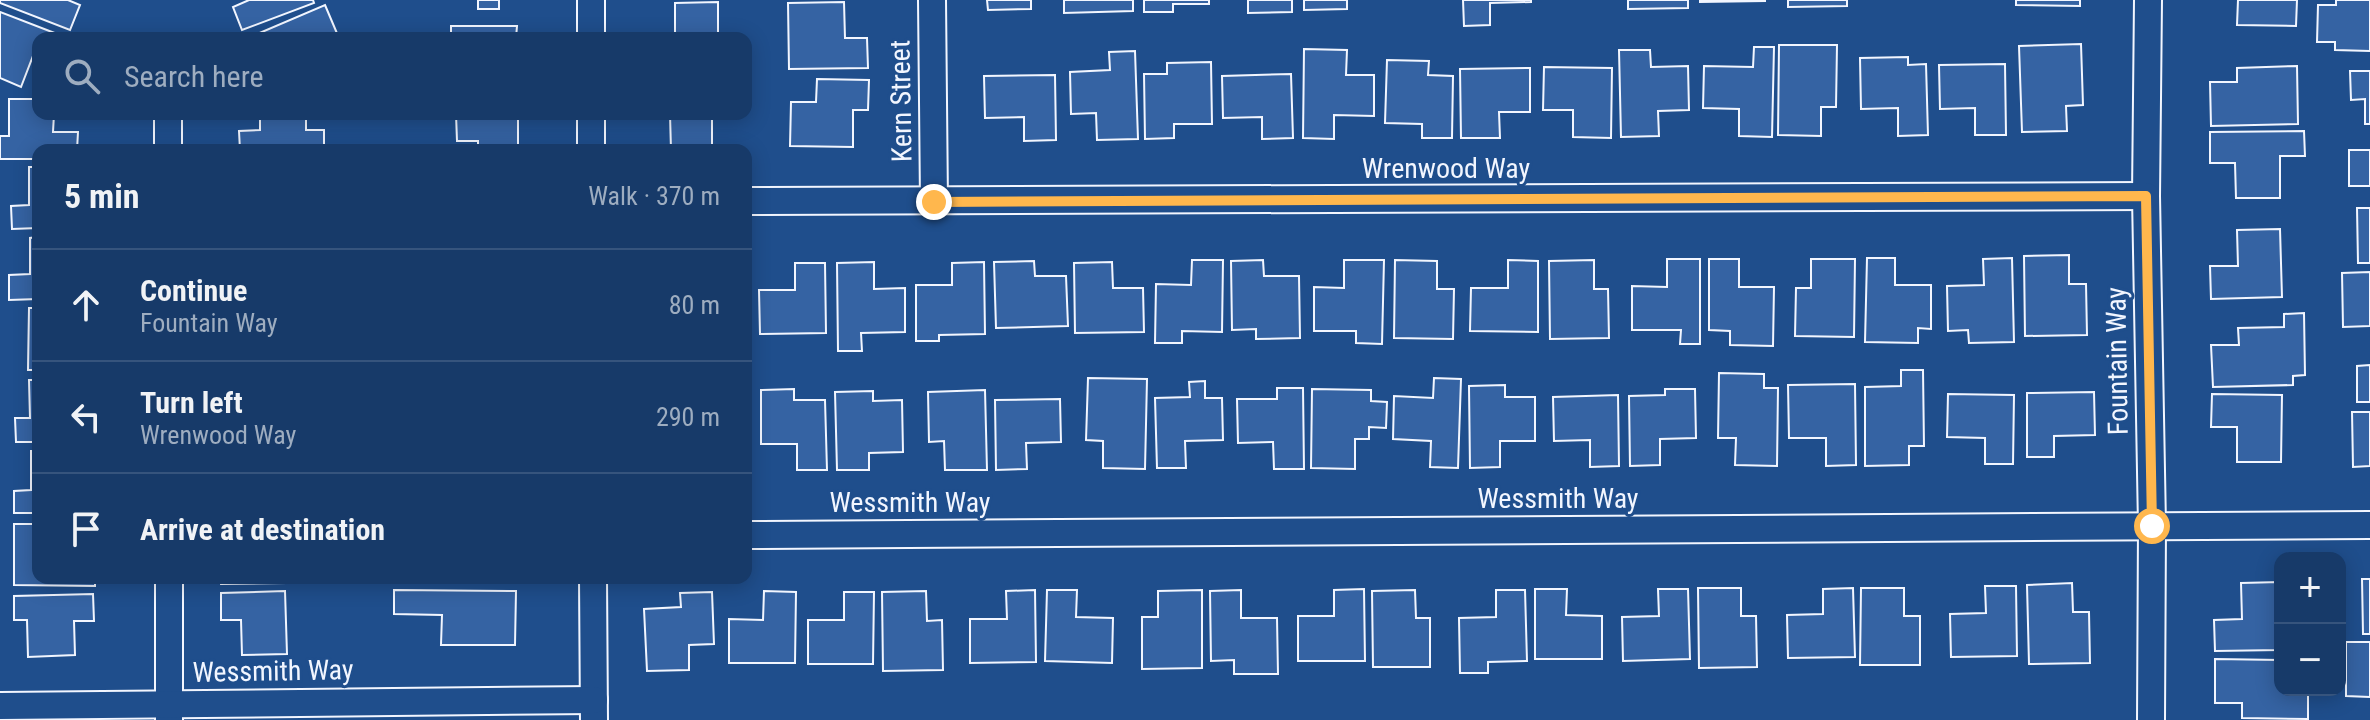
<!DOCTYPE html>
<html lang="en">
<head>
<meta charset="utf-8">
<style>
  :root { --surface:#173a69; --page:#244571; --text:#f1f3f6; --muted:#9eadc0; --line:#36547d }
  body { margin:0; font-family:"Roboto Condensed",sans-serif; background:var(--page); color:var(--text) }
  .controls { position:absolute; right:24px; bottom:24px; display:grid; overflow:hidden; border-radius:16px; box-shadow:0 4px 20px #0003 }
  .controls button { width:72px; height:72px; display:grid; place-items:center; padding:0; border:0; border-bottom:2px solid var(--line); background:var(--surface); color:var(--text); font:40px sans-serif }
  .stop { position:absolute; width:24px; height:24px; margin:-18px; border:6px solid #ffb74d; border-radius:50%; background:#fff }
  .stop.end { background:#ffb74d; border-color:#fff; box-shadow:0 2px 8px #0008 }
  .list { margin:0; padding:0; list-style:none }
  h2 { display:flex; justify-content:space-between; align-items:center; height:104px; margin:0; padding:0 32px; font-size:34px }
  h2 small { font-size:26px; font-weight:400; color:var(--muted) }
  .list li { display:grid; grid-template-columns:52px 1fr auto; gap:24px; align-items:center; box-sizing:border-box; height:112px; padding:0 32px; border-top:2px solid var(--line) }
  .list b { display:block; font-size:30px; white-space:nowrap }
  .list p { margin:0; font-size:26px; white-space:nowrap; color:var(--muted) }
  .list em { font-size:26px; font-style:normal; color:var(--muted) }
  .icon { flex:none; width:44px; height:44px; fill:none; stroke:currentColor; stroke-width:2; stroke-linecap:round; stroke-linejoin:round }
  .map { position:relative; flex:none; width:2370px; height:720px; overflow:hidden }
  .search { position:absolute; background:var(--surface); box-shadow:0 4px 20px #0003; left:32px; top:32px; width:720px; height:88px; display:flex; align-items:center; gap:20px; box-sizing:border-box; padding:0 28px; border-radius:16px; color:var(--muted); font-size:30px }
  .panel { position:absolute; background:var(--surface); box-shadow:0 4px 20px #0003; left:32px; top:144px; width:720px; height:440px; border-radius:16px }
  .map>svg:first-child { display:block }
  .building { fill:#3563a3; stroke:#f2f6ff; stroke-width:2 }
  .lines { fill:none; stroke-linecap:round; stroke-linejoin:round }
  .street-casing { stroke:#f2f6ff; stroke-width:30 }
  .street { stroke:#1f4e8c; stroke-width:26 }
  .route { stroke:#ffb74d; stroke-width:10 }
  .labels { text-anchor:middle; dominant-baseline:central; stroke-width:6; stroke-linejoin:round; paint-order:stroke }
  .street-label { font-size:28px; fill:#f2f6ff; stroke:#1f4e8c }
</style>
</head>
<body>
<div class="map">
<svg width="2370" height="720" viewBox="0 0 2370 720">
  <rect width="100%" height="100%" fill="#1f4e8c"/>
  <g class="building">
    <path d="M0 0H68L80 5 70 30 0 3Z"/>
    <path d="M313 0 314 3 242 30 233 7 249 0Z"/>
    <rect x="478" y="0" width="21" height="9"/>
    <path d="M987 0H1031V9L988 10Z"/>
    <path d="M1064 0H1133V11L1064 13Z"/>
    <path d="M1144 0H1209V4H1173V12H1144Z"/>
    <path d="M1248 0H1292V12L1248 13Z"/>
    <path d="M1304 0H1347V9L1304 10Z"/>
    <path d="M1463 0H1531V2L1490 3V25L1464 26Z"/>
    <path d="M1628 0H1688V8L1628 9Z"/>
    <path d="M1700 0H1765V1L1700 2Z"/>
    <path d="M1788 0H1847V6L1788 7Z"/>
    <path d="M2016 0H2080V6L2016 5Z"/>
    <path d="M2238 0H2297L2296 26 2237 25Z"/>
    <path d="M2336 0H2370V51L2335 50V42H2317L2318 5H2336Z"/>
    <path d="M718 2V38H675V3Z"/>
    <path d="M844 2 845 38H867L868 68 789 69 788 3Z"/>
    <path d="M325 5 339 38H248Z"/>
    <path d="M0 12 65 37 38 38V57L33 56 21 87 0 78Z"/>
    <path d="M451 26H517L516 38H451Z"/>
    <path d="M2081 44 2083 105 2066 106 2067 131 2022 132 2019 46Z"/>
    <path d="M1779 45H1837L1836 107H1821V136L1778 135Z"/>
    <path d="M1754 47H1774L1772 137 1739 136V109L1703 108 1704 66 1753 67Z"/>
    <path d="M1304 49 1347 50 1346 75H1374V116L1334 115V139L1303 138Z"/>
    <path d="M1619 50H1650L1651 67 1688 66 1689 110 1658 111 1659 136 1621 137Z"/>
    <path d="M1135 51 1138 139 1097 140 1096 113 1071 114 1070 72 1110 70 1109 52Z"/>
    <path d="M1908 57V65L1926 64 1928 135 1898 136V108L1861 109 1860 58Z"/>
    <path d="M1387 60 1429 61 1428 75 1453 76 1452 138H1422V124L1385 123Z"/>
    <path d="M1211 62 1212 124H1174V138L1145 139 1144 74H1167V63Z"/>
    <path d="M2005 64 2006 135H1975V108L1940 109 1939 65Z"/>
    <path d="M2297 66 2298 124 2211 126 2210 82H2237V68Z"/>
    <path d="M1544 67 1612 68 1611 138 1573 137V110H1543Z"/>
    <path d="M1530 68V112H1499L1500 138H1461L1460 69Z"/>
    <path d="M2350 71H2370V124H2365V99L2351 100Z"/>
    <path d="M1291 74 1293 138 1262 139V117L1223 118 1222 76Z"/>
    <path d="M1055 75 1056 140 1024 141V117L985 118 984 76Z"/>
    <path d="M817 79 869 80 868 110H853V147L790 146 791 102H816Z"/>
    <path d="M9 99H38V114H54L53 132H78L77 150H38V159H0V136H9Z"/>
    <path d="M260 114H306V130H324V150H240L239 131 260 130Z"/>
    <path d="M456 114H518V150H478V141H457Z"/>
    <path d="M670 114H712V150H671Z"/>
    <path d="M2304 131 2305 156H2280V198H2236L2235 163H2210V132Z"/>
    <rect x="2349" y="150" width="21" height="36"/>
    <path d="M29 167H38V228L12 229 11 206 29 205Z"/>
    <path d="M2357 208H2370V263H2358Z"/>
    <path d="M2280 229 2282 297 2211 299 2210 266H2238L2237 230Z"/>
    <path d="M38 237V299L9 300V275L30 274V238Z"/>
    <path d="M2069 255V284H2086L2087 335 2025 336 2024 256Z"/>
    <path d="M1867 258H1895V285H1931V329L1918 328V343L1865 342Z"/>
    <path d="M2012 258 2014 342 1969 343 1968 330 1948 331 1947 286 1984 285 1983 259Z"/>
    <path d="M1667 259H1700V344H1680L1681 330H1632V286L1667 287Z"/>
    <path d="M1709 259H1739V287H1774L1773 346 1730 345V331L1709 330Z"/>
    <path d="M1811 259H1855L1854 337 1795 336 1796 288H1811Z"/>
    <path d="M1192 260H1223L1222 332 1182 331V343H1155L1156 284 1191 285Z"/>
    <path d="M1263 260 1264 276H1299L1300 338 1256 339V329L1232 330 1231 261Z"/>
    <path d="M1344 260H1384L1382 344 1356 343V331H1314V287L1344 288Z"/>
    <path d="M1395 260 1437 261V289H1454L1453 339 1394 338Z"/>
    <path d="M1508 260 1538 261V332L1470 331 1471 288H1508Z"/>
    <path d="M1594 260V289H1608L1609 338 1550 339 1549 261Z"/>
    <path d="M1034 261 1035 276H1066L1068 326 996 328 994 262Z"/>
    <path d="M874 262V289L905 288V332L861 333 862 351H838L837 263Z"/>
    <path d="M984 262 985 334 939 335V341H916V285H952V263Z"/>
    <path d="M1112 262 1113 288H1143L1144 332 1075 333 1074 263Z"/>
    <path d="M795 263H825L826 333 760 334 759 290H795Z"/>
    <path d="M2370 272V326L2343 327 2342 273Z"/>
    <path d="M29 308H38V370H28Z"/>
    <path d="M2304 313 2305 375 2293 376V385L2213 387 2211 345H2239L2238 328 2284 327V314Z"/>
    <path d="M2370 365V402H2357V366Z"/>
    <path d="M1901 370H1923L1924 446H1909V465L1865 466V387L1901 386Z"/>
    <path d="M1719 373 1764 374V388H1778L1777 466 1735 465 1736 438H1718Z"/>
    <path d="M1088 378 1147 379 1145 469 1103 468V441L1086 440Z"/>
    <path d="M1434 378 1461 379 1458 468 1430 467 1431 441 1393 439 1394 396 1433 398Z"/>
    <path d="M29 380H38V442H16L15 418H30Z"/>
    <path d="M1205 381V398H1222L1223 440 1185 441 1186 468H1157L1155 398 1190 397 1189 382Z"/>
    <path d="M1855 384 1856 465 1826 466V438H1789L1788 385Z"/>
    <path d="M1505 385V397H1535V441H1500V467L1470 468 1469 386Z"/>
    <path d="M1277 388H1303L1304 469H1274L1273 442 1238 443 1237 399H1277Z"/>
    <path d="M794 389V400H825L827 470H797V444H761V390Z"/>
    <path d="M1312 389 1371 390V401L1387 402 1386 428 1369 427V439H1355V469L1311 468Z"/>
    <path d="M1665 389H1695L1696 438 1660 439V465L1630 466 1629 396 1665 395Z"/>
    <path d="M985 390 987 470H945L944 441 929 442 928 392Z"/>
    <path d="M873 391V401L902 400 903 452 869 453V470H837L835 392Z"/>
    <path d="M2094 392 2095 435 2054 436V457H2027V393Z"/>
    <path d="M1948 394 2014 395 2013 464H1985V438L1947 437Z"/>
    <path d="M2212 394 2282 395 2281 462H2237V427H2211Z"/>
    <path d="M1618 395 1619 466 1590 467V440L1554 441 1553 397Z"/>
    <path d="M1060 399 1061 442 1026 443 1027 469 996 470 995 400Z"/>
    <path d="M2352 412H2370V466L2353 467Z"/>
    <path d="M31 451H38V513H14V491L31 490Z"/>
    <path d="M14 524H38V578H95V586L14 585Z"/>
    <path d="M220 578H286V583L221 584Z"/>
    <path d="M443 578H514V582L443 581Z"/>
    <path d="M2362 579H2370V634H2363Z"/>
    <path d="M2280 582V650L2215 651 2214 620 2242 619 2241 583Z"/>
    <path d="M2072 583 2073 612H2089L2090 663 2029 664 2027 585Z"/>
    <path d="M1985 586H2016L2017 656 1951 657 1950 614 1986 613Z"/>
    <path d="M1698 588H1741V616H1756L1757 667 1699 668Z"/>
    <path d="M1853 588 1855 657 1788 658 1787 615 1823 614V589Z"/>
    <path d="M1861 588H1904V616H1920V665H1860Z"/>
    <path d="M1364 589 1365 661H1298V616H1334V590Z"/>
    <path d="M1535 589H1567L1566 615 1602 616V659H1535Z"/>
    <path d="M1658 589H1688L1690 659 1623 661 1622 617 1659 616Z"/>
    <path d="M394 590 516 591 515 645H441L442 615 394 614Z"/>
    <path d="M1035 590 1036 662 970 663V619H1007L1006 591Z"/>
    <path d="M1047 590H1077L1076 617 1113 618 1112 663 1045 661Z"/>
    <path d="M1202 590V668L1142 669V617H1158V591Z"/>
    <path d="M1241 590V618H1277L1278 674H1234V660L1211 661 1210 591Z"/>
    <path d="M1415 590 1416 618H1430V667H1373L1372 591Z"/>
    <path d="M1496 590H1525L1527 661 1488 662V673H1460L1459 618 1496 617Z"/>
    <path d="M285 591 287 654 242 655 241 620H221V593Z"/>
    <path d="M764 591 796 592 795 663H729V619L763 620Z"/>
    <path d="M926 591 927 621 942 620 943 670 883 671 882 592Z"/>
    <path d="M712 592 714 644 689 645V670L647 671 644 609 681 607 680 593Z"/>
    <path d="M844 592H874L873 664H808V620H844Z"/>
    <path d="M93 594 94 621H74L75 655 28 657 27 620H14V596Z"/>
    <path d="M2346 642H2370V697L2346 696Z"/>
    <path d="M2215 659 2280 660V690H2308V719L2242 718V703H2215Z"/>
  </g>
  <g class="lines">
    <g class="street-casing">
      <g id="street">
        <path d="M591 0V38"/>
        <path d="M932 0 934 202"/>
        <path d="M2148 0 2146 196 2152 526 2151 720"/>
        <path d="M168 114V150"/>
        <path d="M591 114V150"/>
        <path d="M746 201 2146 196"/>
        <path d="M746 535 2370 525"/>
        <path d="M169 578V720"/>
        <path d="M593 578 594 720"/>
        <path d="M0 706 594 700"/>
      </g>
    </g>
    <use href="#street" class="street"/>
  </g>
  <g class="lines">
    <path class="route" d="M934 202 2146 196 2152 526"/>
  </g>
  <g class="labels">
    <g class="street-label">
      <text transform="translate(901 101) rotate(-91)">Kern Street</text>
      <text x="1446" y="168">Wrenwood Way</text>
      <text transform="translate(2117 361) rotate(-91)">Fountain Way</text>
      <text x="1558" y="498">Wessmith Way</text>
      <text x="910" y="502">Wessmith Way</text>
      <text transform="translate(273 671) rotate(-1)">Wessmith Way</text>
    </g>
  </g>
</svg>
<div class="controls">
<button>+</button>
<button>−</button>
</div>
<div class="stop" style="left:2152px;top:526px"></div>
<div class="stop end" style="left:934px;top:202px"></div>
<div class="search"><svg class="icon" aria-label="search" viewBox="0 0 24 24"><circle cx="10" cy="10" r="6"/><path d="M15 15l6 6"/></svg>Search here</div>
<section class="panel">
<h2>5 min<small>Walk · 370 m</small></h2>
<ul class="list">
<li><svg class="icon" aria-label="ahead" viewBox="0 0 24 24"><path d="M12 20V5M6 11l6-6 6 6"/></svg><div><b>Continue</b><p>Fountain Way</p></div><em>80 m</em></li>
<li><svg class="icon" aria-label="left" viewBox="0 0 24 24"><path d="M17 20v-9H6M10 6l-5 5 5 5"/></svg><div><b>Turn left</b><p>Wrenwood Way</p></div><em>290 m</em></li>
<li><svg class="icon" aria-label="arrive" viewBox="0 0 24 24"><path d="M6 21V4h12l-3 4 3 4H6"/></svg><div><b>Arrive at destination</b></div></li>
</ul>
</section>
</div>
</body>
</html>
